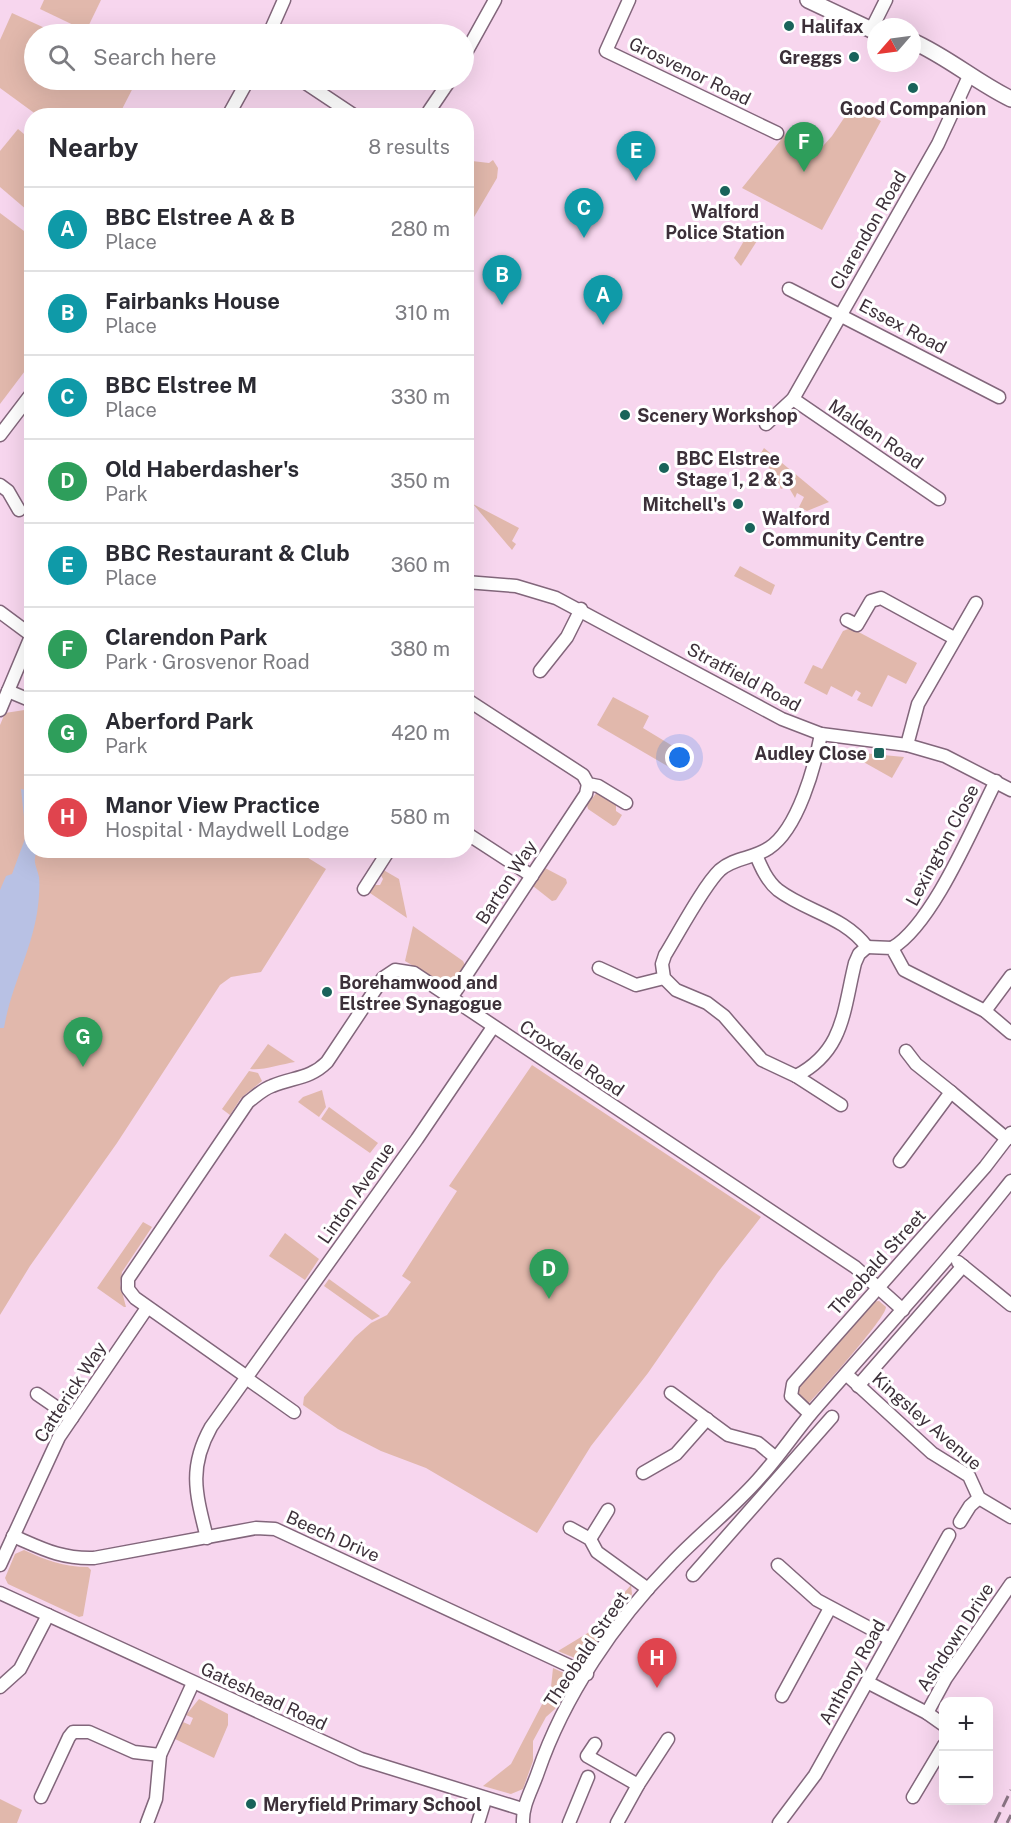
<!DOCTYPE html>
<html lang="en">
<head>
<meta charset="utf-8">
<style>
  :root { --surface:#fff; --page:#f2f2f3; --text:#2b2b33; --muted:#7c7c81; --line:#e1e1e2; --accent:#7c3aed }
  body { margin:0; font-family:"Public Sans",sans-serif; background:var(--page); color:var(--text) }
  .controls { position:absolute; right:18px; bottom:18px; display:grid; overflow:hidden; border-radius:12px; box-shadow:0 6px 24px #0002 }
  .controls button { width:54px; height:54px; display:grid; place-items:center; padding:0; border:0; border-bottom:2px solid var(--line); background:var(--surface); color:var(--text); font:30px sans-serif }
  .compass { position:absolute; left:867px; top:18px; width:54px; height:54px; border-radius:50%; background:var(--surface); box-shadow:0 6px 24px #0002; rotate:242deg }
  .you { position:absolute; left:680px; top:758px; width:21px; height:21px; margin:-15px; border:4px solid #fff; border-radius:50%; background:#1a73e8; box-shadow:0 0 0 9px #1a73e833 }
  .badge { display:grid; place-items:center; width:39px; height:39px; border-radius:50%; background:var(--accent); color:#fff; font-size:20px; font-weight:700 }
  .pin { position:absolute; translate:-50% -50px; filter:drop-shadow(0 2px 3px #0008) }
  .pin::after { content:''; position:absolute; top:32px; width:21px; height:18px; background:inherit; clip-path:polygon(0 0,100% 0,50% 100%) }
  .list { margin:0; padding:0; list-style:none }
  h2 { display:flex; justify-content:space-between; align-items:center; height:78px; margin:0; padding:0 24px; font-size:26px }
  h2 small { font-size:20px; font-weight:400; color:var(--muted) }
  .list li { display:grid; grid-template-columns:39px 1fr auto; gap:18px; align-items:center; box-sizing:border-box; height:84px; padding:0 24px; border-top:2px solid var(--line) }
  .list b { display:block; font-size:22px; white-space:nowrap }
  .list p { margin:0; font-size:20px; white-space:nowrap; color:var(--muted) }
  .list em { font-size:20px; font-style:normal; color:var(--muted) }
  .icon { flex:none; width:33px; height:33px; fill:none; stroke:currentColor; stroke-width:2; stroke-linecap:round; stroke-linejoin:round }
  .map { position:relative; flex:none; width:1011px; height:1823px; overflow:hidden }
  .search { position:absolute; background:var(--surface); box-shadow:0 6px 24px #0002; left:24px; top:24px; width:450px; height:66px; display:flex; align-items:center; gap:15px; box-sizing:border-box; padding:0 21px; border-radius:33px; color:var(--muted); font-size:22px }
  .panel { position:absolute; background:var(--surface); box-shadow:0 6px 24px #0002; left:24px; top:108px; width:450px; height:750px; border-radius:24px }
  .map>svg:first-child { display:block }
  .green { fill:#e1b8ac }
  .water { fill:#b8c1e4 }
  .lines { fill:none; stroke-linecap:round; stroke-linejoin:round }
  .minor-casing { stroke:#82667b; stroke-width:15 }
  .major-casing { stroke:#82667b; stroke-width:18 }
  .minor { stroke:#fff; stroke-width:12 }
  .major { stroke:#fff; stroke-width:15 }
  .rail { stroke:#897483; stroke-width:3; stroke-dasharray:12 6; stroke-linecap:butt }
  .poi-dot { fill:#19635a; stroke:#fff; stroke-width:2 }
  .labels { text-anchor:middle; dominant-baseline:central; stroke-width:6; stroke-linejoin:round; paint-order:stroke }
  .poi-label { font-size:18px; font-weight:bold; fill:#3c3039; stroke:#fff; text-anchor:start }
  .street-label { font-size:18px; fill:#3c3039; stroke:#fff }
</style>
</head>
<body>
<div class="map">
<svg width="1011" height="1823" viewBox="0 0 1011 1823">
  <rect width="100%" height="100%" fill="#f7d6ee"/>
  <g class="green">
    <path d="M44 0H101L86 31 40 9Z"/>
    <path d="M12 13 58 34H34V80H137L119 115H37L0 88V40Z"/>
    <path d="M852 106 881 121 822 230 742 188 788 131 797 147 814 156 832 136Z"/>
    <path d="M18 129 31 140V205L27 210 0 187V151Z"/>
    <path d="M493 160 498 168 497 178 467 229V171L472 161 489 163Z"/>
    <path d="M0 213 32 237 31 363 0 404Z"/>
    <path d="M755 226 762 233 741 266 734 258 752 227Z"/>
    <path d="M764 448 829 502 807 511 799 507 804 497 797 493 795 498 788 486 781 489 761 453Z"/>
    <path d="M473 504 519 528 512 541 516 544 512 550Z"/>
    <path d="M740 566 775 585 771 595 734 576Z"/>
    <path d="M851 628 917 663 906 684 888 675 872 707 857 700 861 693 856 690 852 697 831 686 827 695 804 683 813 665 822 669 843 631Z"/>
    <path d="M613 697 649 716 643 728 676 748 669 767 597 725Z"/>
    <path d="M31 709 32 850 297 851 326 869 261 972 231 977 220 985 117 1143 30 1266 0 1315V725L5 713Z"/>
    <path d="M862 753 904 757 892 778 851 755Z"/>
    <path d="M598 791 616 803V811L622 815 616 825 613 826 588 809 587 805Z"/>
    <path d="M380 868 399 879 407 918 367 891 374 885H380L383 879 379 872Z"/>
    <path d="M545 868 566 879 567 883 556 900 552 901 533 886Z"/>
    <path d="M413 926 463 961 465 965 452 984 446 985 405 961Z"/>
    <path d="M268 1044 295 1062C282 1064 261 1071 250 1069Z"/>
    <path d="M532 1065 761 1217 718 1272 648 1373 591 1446 537 1533 426 1468 381 1451 338 1429 303 1405 304 1397 355 1337 371 1323 387 1315 411 1282 402 1276 457 1191 449 1186Z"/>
    <path d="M249 1071 258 1073 262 1081 241 1098 230 1115 222 1109Z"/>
    <path d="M322 1090 326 1107 319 1117 298 1102 303 1097Z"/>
    <path d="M329 1107 378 1143 370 1153 321 1119Z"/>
    <path d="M143 1222 152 1227 122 1272 120 1284 126 1307H124L97 1288Z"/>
    <path d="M285 1233 319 1259 305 1280 269 1256Z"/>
    <path d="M329 1279 380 1316 372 1320 324 1286Z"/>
    <path d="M879 1301 886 1307C886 1318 820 1391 808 1404L797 1398 796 1385 870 1302Z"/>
    <path d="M24 1550C45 1560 64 1567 88 1567L91 1570 83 1616 79 1617 8 1584 5 1578 15 1554Z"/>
    <path d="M631 1585 632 1594 629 1600 590 1655 577 1659 558 1651 591 1631Z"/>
    <path d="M553 1668 564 1673 568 1687 555 1709 546 1717 533 1741V1761L523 1789 511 1794 483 1786 511 1764 551 1687Z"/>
    <path d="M199 1699 228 1714V1725L214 1758 175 1739 183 1722 190 1725 193 1718 186 1715Z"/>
    <path d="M0 1799 22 1810 17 1823H0Z"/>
  </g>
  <path class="water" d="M21 789 31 791 32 850 37 851C32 862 37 867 39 877 40 885 39 898 38 906 33 948 11 986 4 1028H0V890L6 876 12 874 26 836Z"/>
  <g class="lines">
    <g class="minor-casing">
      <g id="minor">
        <path d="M629 0 606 51 777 133"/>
        <path d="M871 30 886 0"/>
        <path d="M269 34 284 0"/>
        <path d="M464 56 495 0"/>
        <path d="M301 80 355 116"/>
        <path d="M429 111 450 80"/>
        <path d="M228 116 248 80"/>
        <path d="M789 289 999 397"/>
        <path d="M793 399 939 499"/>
        <path d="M766 424 793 399 938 144 969 76"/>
        <path d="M0 435 32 393"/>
        <path d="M0 485 8 491 19 510"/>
        <path d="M466 582 516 586 556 598 782 719 821 734 907 745 945 756 1011 790"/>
        <path d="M0 612 31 635"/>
        <path d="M847 620 857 625 871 601 881 598 954 638"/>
        <path d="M540 671 567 637 581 609"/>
        <path d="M8 691 32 701"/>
        <path d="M466 699 583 775 588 784 598 786 626 803"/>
        <path d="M0 710 32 634"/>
        <path d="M821 734C815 766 798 829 769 848 753 859 735 857 720 870 704 885 678 934 665 955L662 964 664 978 676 990 707 1003 724 1016 762 1060 796 1076C844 1051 843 1012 855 963L859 954 867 947"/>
        <path d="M907 745 918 704 976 603"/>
        <path d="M466 833 532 876"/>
        <path d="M756 855C761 867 767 881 778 890 807 912 844 916 867 947"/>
        <path d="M364 889 389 850"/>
        <path d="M867 947 892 948 904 970 985 1011 1011 1033"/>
        <path d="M892 948C933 924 973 826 996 781"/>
        <path d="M599 968 636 985 664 978"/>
        <path d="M451 998 586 794 588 784"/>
        <path d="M985 1011 1011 976"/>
        <path d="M906 1051 916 1064 951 1092"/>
        <path d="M796 1076 841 1105"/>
        <path d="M900 1161 951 1092 1007 1139"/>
        <path d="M958 1262 1011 1305"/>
        <path d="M846 1374 932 1453 969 1476 979 1498 1011 1517"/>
        <path d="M247 1377 135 1298 128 1289V1279L248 1102C256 1096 263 1089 272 1086 293 1077 310 1079 327 1062L383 978 395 970 414 973 855 1267 903 1310"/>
        <path d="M246 1378 294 1412"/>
        <path d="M858 1386 963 1266"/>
        <path d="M671 1393 728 1435 758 1443 776 1458"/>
        <path d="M37 1394 72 1418"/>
        <path d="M810 1414 791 1396 793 1384 985 1167 1011 1133"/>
        <path d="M643 1473 676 1454 707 1419"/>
        <path d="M960 1522 970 1506 979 1498"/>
        <path d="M570 1528 590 1539 597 1552 648 1589"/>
        <path d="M13 1536C43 1549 61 1559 94 1558L256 1528 275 1529 587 1674"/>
        <path d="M207 1538C196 1494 188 1468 211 1427L417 1139 493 1027"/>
        <path d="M590 1539 608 1510"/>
        <path d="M0 1565 59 1437 147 1308"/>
        <path d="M778 1565 817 1600 890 1639"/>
        <path d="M693 1575 832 1417"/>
        <path d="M0 1593 361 1759 522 1809"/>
        <path d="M867 1682 927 1713 946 1678 1011 1584"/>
        <path d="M0 1687 20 1669 48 1615"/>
        <path d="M782 1696 830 1608"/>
        <path d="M927 1713 944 1725"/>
        <path d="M595 1744 587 1756 638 1785"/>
        <path d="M41 1797 69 1737 73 1732H89L134 1752 160 1755"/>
        <path d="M913 1797 944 1745"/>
        <path d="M147 1823 156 1799 160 1755 193 1683"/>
        <path d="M478 1823 485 1800"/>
        <path d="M523 1823C522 1805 532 1790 538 1772 564 1696 615 1621 671 1564 700 1533 735 1507 762 1475 780 1455 795 1432 813 1411 879 1335 948 1261 1011 1181"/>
        <path d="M569 1823 588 1777"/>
        <path d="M617 1823 638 1785 668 1739"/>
        <path d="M779 1823 815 1775 949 1535"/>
      </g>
    </g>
    <g class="major-casing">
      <g id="major">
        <path d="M808 0 876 32"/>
        <path d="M912 41C948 57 976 82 1011 99"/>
      </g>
    </g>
    <use href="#minor" class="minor"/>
    <use href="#major" class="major"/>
    <g class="rail">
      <path d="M995 1823 1011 1790"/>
      <path d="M1007 1823 1011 1815"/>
    </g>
  </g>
  <g class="poi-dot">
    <circle cx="789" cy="26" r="6"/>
    <circle cx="854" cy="57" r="6"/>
    <circle cx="913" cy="88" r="6"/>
    <circle cx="725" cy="191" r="6"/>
    <circle cx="625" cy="415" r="6"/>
    <circle cx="664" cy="468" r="6"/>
    <circle cx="738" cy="504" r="6"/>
    <circle cx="750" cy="528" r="6"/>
    <rect x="873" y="747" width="12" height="12" rx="3"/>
    <circle cx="327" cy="992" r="6"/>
    <circle cx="251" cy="1804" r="6"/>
  </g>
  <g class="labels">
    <g class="poi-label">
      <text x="801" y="26">Halifax</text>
      <text x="842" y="57" text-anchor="end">Greggs</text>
      <text x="913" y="108" text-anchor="middle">Good Companion</text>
      <text x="725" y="211" text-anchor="middle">Walford<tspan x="725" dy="21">Police Station</tspan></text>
      <text x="637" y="415">Scenery Workshop</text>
      <text x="676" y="458">BBC Elstree<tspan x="676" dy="21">Stage 1, 2 &amp; 3</tspan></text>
      <text x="726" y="504" text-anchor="end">Mitchell's</text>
      <text x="762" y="518">Walford<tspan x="762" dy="21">Community Centre</tspan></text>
      <text x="867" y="753" text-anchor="end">Audley Close</text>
      <text x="339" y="982">Borehamwood and<tspan x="339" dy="21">Elstree Synagogue</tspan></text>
      <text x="263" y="1804">Meryfield Primary School</text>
    </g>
    <g class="street-label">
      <text transform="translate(690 71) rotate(26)">Grosvenor Road</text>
      <text transform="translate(868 230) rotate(-60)">Clarendon Road</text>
      <text transform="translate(903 326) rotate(28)">Essex Road</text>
      <text transform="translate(876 434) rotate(34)">Malden Road</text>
      <text transform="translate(744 677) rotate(28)">Stratfield Road</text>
      <text transform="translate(942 845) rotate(-62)">Lexington Close</text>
      <text transform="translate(506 882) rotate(-57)">Barton Way</text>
      <text transform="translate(572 1058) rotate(34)">Croxdale Road</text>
      <text transform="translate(356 1193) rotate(-55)">Linton Avenue</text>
      <text transform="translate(877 1262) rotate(-48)">Theobald Street</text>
      <text transform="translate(70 1392) rotate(-57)">Catterick Way</text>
      <text transform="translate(927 1421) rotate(41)">Kingsley Avenue</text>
      <text transform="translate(333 1536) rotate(24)">Beech Drive</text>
      <text transform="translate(955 1637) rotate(-57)">Ashdown Drive</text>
      <text transform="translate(586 1649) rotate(-56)">Theobald Street</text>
      <text transform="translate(852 1672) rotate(-61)">Anthony Road</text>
      <text transform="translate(264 1696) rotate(25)">Gateshead Road</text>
    </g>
  </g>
</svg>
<div class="controls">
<button>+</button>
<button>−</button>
</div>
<svg class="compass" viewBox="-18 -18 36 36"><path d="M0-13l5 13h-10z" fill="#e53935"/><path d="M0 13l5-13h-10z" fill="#7c7c81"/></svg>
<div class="you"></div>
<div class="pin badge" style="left:603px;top:325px;background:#0f9aa8">A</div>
<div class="pin badge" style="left:502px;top:305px;background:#0f9aa8">B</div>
<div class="pin badge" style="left:584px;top:238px;background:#0f9aa8">C</div>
<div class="pin badge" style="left:549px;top:1299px;background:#2e9e5b">D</div>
<div class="pin badge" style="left:636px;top:181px;background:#0f9aa8">E</div>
<div class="pin badge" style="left:804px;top:172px;background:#2e9e5b">F</div>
<div class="pin badge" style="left:83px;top:1067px;background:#2e9e5b">G</div>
<div class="pin badge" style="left:657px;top:1688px;background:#e0444e">H</div>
<div class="search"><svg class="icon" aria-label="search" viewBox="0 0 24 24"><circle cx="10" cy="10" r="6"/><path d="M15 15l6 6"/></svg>Search here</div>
<section class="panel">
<h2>Nearby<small>8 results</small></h2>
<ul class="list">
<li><span class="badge" style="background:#0f9aa8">A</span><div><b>BBC Elstree A &amp; B</b><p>Place</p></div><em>280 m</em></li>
<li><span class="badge" style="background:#0f9aa8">B</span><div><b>Fairbanks House</b><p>Place</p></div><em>310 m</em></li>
<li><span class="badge" style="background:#0f9aa8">C</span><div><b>BBC Elstree M</b><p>Place</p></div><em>330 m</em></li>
<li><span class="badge" style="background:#2e9e5b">D</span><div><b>Old Haberdasher's</b><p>Park</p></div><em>350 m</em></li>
<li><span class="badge" style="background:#0f9aa8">E</span><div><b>BBC Restaurant &amp; Club</b><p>Place</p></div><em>360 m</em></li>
<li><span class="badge" style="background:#2e9e5b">F</span><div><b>Clarendon Park</b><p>Park · Grosvenor Road</p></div><em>380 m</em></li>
<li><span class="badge" style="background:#2e9e5b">G</span><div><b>Aberford Park</b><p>Park</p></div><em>420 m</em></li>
<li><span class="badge" style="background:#e0444e">H</span><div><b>Manor View Practice</b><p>Hospital · Maydwell Lodge</p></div><em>580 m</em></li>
</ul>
</section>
</div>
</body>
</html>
